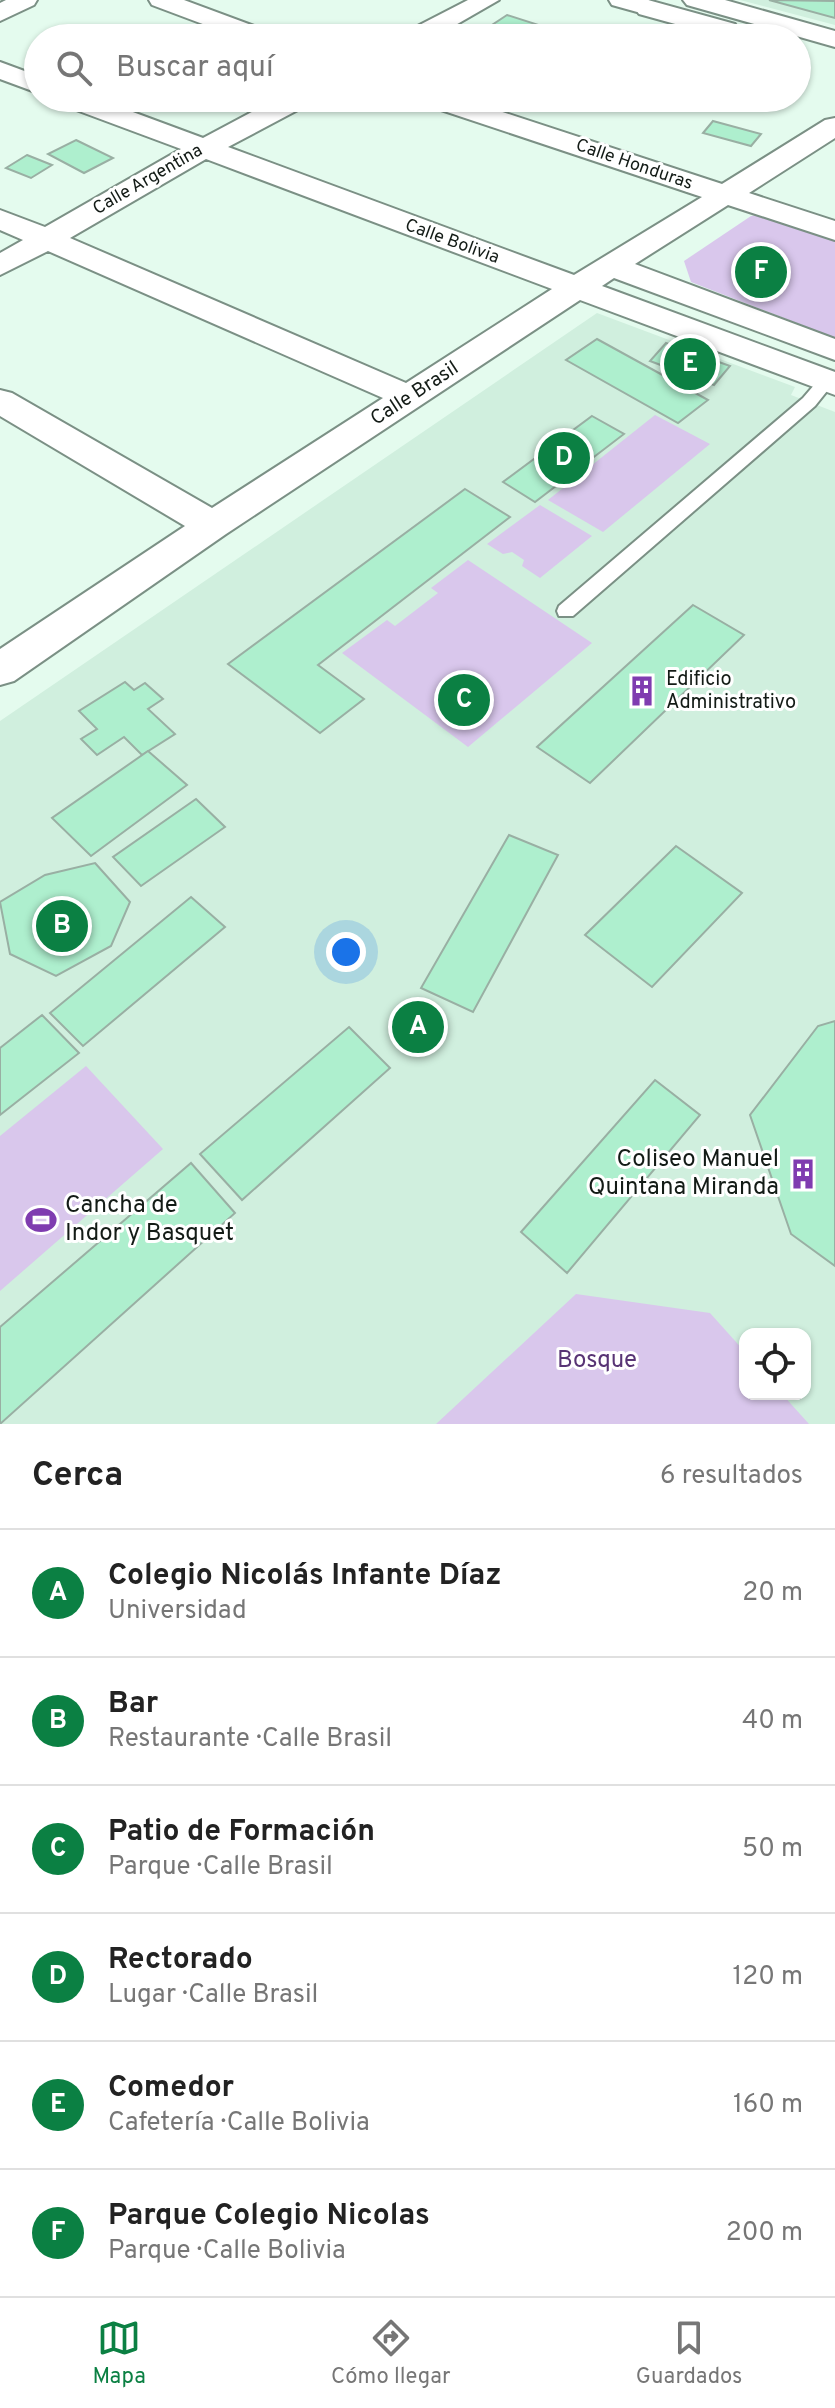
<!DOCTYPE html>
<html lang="es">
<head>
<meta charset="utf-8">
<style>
  :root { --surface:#fff; --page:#f6f6f6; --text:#222; --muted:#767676; --line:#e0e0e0; --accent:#0b8043 }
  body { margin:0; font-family:Overpass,sans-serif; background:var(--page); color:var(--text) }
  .controls { position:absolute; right:24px; bottom:24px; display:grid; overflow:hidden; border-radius:16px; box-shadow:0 2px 6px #0004 }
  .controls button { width:72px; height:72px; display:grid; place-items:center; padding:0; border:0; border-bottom:2px solid var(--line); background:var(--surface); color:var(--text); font:40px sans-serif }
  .you { position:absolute; left:346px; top:952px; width:28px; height:28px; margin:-20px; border:6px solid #fff; border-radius:50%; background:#1a73e8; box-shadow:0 0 0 12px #1a73e833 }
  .badge { display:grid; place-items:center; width:52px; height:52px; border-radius:50%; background:var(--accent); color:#fff; font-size:26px; font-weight:700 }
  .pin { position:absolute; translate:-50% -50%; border:4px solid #fff; box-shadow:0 2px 8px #0006 }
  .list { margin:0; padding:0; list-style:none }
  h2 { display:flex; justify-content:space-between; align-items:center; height:104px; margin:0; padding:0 32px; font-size:34px }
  h2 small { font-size:26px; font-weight:400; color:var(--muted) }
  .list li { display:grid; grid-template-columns:52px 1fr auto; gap:24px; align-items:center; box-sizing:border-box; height:128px; padding:0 32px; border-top:2px solid var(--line) }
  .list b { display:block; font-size:30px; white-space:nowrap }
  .list p { margin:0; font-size:26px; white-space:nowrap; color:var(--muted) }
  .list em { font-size:26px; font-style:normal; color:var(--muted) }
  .icon { flex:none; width:44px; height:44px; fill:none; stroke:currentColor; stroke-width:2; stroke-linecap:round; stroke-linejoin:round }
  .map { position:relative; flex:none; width:835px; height:1424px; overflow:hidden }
  .search { position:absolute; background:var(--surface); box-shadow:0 2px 6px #0004; left:24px; right:24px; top:24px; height:88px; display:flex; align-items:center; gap:20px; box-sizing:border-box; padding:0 28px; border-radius:44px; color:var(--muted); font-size:30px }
  .sheet { height:872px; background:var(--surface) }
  nav { display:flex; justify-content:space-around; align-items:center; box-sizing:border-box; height:112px; border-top:2px solid var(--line); background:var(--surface); font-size:22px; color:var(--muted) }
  nav a { display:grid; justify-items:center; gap:4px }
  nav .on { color:var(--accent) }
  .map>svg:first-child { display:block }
  .built { fill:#d0efde; fill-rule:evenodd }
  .green { fill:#d9c7ec }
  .building { fill:#aeefce; stroke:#99afa3; stroke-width:2 }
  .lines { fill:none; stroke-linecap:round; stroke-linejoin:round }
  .lane-casing { stroke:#7b9085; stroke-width:4 }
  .street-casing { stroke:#7b9085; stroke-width:4 }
  .secondary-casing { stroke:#7b9085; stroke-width:4 }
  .lane { fill:#fff; fill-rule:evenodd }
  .street { fill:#fff; fill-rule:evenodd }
  .secondary { fill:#fff; fill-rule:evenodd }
  .labels { text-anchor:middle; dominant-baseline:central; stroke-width:6; stroke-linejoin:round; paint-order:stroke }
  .far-street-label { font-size:18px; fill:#131b16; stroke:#fff }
  .street-label { font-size:20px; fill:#131b16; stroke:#fff }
  .poi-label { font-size:20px; fill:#131b16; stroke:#fff; text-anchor:start }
  .near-poi-label { font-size:24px; fill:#131b16; stroke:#fff; text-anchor:end }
  .near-park-label { font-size:24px; fill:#583475; stroke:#fff }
</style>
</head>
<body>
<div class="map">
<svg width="835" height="1424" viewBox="0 0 835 1424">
  <rect width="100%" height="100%" fill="#e4fbee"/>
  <g class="built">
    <path d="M740 0H835V25Z"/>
    <path d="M597 313 795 387 791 395 835 412V1424H0V721ZM745 1334H805V1394H745Z"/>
  </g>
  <g class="green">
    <path d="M760 214 835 240V338L691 282 684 261 751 216Z"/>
    <path d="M655 415 710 444 603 532 548 500Z"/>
    <path d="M540 505 592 536 540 578 522 566 524 560 512 552 503 554 487 544Z"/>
    <path d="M468 560 592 643 468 747 342 653 387 620 395 626 438 593 431 588Z"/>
    <path d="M86 1066 163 1149 0 1291V1136Z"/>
    <path d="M576 1294 710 1313 745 1352V1394H782L809 1424H436Z"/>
  </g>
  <g class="building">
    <path d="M769 0 835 1V18Z"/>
    <path d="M507 15 548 28 533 38 492 25Z"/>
    <path d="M713 121 761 134 751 146 703 133Z"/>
    <path d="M76 140 113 158 84 173 48 154Z"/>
    <path d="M27 155 52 165 31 178 6 168Z"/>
    <path d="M597 339 708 400 678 423 566 360Z"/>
    <path d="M666 343 730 366 714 385 650 361Z"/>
    <path d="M592 416 624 434 535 502 503 482Z"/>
    <path d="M465 489 510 517 318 665 364 699 320 733 228 664Z"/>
    <path d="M693 605 744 635 590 783 537 747Z"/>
    <path d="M125 682 134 690 145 683 163 699 148 709 175 734 142 755 124 737 97 755 81 739 97 729 79 711Z"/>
    <path d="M148 751 187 785 91 856 52 818Z"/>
    <path d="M196 799 225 827 141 886 113 857Z"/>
    <path d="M509 835 558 855 473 1012 421 988Z"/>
    <path d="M676 846 742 893 652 987 585 935Z"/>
    <path d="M95 863 130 902 111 946 56 976 10 954 0 902 45 875Z"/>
    <path d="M191 897 225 927 83 1046 50 1013Z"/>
    <path d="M42 1015 79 1053 0 1115V1048Z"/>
    <path d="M835 1021V1266L791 1234 750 1115 818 1026Z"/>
    <path d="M349 1027 390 1068 242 1200 200 1154Z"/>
    <path d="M655 1080 700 1115 567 1273 521 1232Z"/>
    <path d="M191 1163 235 1213 0 1424V1327Z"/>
  </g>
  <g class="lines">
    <g class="lane-casing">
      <path id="lane" d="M827 376 835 381 815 406 573 616H559L557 611 559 606 803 398 821 377Z"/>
    </g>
    <g class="street-casing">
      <g id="street">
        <path d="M6 0H37L34 5 0 21V3Z"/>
        <path d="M149 0H184L273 33 277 38H240L152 5Z"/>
        <path d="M468 0H499L433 38H400L404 33Z"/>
        <path d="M609 0H648L660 8 648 15 612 5Z"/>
        <path d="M0 62 38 76V93L0 79Z"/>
        <path d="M56 98H95L203 138 278 98H313L309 104 228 147 574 275 702 197 423 104 419 98H460L722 184 825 120 835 118V138L749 193 835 221V240L728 205 635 264 835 339V360L614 278 602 286 835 372V395L580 300 226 534 14 681 0 685V649L185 526 0 416V390L12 393 212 508 383 398 48 251 0 275V253L23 240 0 230V210L45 227 181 149 60 104ZM206 159 552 289 406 383 70 238Z"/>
      </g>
    </g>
    <g class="secondary-casing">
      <g id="secondary">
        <path d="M648 0 735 24 739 30 735 36 726 38 639 14 635 8 639 2Z"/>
        <path d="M683 0H725L835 31V47L687 5Z"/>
      </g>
    </g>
    <use href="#lane" class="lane"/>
    <use href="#street" class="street"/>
    <use href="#secondary" class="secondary"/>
  </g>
  <defs>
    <g id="building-bare" transform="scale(2.4)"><path d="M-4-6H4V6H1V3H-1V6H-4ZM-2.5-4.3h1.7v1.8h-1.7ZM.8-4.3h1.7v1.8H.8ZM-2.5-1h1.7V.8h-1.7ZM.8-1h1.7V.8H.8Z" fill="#7f3cb0" stroke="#fff" stroke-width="2.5" paint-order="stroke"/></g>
    <g id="stadium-bare" transform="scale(2.4)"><path d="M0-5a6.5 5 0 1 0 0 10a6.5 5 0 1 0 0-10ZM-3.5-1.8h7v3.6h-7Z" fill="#7f3cb0" stroke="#fff" stroke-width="2.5" paint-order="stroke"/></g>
  </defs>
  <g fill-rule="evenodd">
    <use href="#building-bare" x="642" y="691"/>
    <use href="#building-bare" x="803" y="1174"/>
    <use href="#stadium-bare" x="41" y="1220"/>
  </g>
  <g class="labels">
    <g class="far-street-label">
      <text transform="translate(634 165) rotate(19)">Calle Honduras</text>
      <text transform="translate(148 180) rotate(-30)">Calle Argentina</text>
      <text transform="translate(452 242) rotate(20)">Calle Bolivia</text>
    </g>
    <g class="street-label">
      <text transform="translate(415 394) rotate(-33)">Calle Brasil</text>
    </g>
    <g class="poi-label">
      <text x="666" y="680">Edificio<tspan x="666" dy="23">Administrativo</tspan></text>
    </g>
    <g class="near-poi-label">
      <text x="779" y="1160">Coliseo Manuel<tspan x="779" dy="28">Quintana Miranda</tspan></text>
      <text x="65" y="1206" text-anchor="start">Cancha de<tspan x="65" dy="28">Indor y Basquet</tspan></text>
    </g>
    <g class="near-park-label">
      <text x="597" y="1361">Bosque</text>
    </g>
  </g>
</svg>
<div class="controls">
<button><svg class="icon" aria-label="locate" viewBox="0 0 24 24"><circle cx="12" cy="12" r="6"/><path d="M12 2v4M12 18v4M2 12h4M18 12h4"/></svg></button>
</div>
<div class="you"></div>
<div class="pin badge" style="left:418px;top:1027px">A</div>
<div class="pin badge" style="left:62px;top:926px">B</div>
<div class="pin badge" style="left:464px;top:700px">C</div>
<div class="pin badge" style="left:564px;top:458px">D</div>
<div class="pin badge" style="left:690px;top:364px">E</div>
<div class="pin badge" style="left:761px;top:272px">F</div>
<div class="search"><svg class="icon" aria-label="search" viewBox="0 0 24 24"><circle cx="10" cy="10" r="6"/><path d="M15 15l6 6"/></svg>Buscar aquí</div>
</div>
<section class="sheet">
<h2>Cerca<small>6 resultados</small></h2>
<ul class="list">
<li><span class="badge">A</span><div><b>Colegio Nicolás Infante Díaz</b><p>Universidad</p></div><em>20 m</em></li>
<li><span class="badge">B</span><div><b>Bar</b><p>Restaurante · Calle Brasil</p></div><em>40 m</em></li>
<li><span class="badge">C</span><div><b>Patio de Formación</b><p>Parque · Calle Brasil</p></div><em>50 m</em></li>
<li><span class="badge">D</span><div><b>Rectorado</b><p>Lugar · Calle Brasil</p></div><em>120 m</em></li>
<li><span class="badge">E</span><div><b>Comedor</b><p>Cafetería · Calle Bolivia</p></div><em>160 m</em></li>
<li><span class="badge">F</span><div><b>Parque Colegio Nicolas</b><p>Parque · Calle Bolivia</p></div><em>200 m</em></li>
</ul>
</section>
<nav>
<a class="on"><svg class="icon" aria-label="map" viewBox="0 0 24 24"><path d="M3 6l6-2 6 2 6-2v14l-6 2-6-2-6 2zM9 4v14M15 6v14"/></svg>Mapa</a>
<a><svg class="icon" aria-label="directions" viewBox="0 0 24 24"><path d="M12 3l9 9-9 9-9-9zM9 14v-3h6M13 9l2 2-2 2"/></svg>Cómo llegar</a>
<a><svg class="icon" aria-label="saved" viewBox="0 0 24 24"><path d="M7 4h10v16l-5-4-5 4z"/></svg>Guardados</a>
</nav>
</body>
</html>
